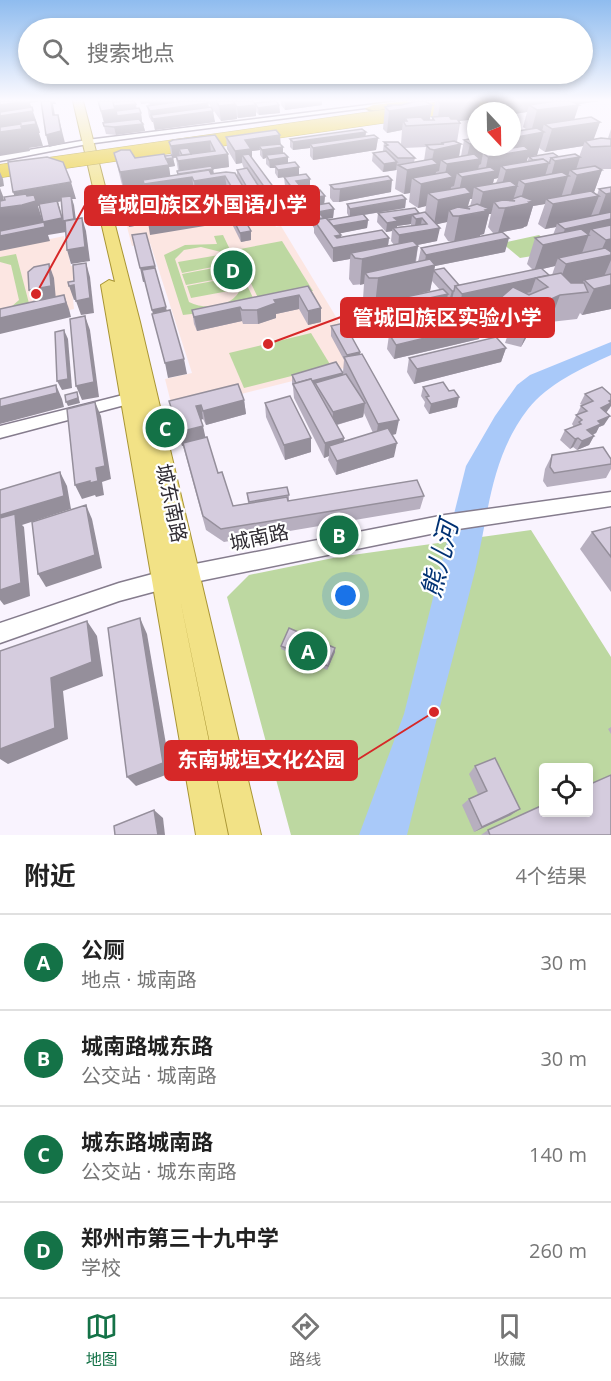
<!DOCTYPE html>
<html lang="zh">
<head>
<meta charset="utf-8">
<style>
  :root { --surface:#fff; --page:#f6f6f6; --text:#222; --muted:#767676; --line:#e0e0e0; --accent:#147247 }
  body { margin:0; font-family:"Open Sans","Noto Sans SC",sans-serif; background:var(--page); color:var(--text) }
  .controls { position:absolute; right:18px; bottom:18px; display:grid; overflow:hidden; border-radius:6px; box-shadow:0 3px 9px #0003 }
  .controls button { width:54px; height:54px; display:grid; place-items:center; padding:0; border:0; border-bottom:2px solid var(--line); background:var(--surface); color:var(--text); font:30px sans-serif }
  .compass { position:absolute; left:467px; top:102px; width:54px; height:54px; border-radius:50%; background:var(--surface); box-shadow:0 3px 9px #0003; rotate:158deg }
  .you { position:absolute; left:346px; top:596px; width:21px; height:21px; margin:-15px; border:4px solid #fff; border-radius:50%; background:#1a73e8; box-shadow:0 0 0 9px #1a73e833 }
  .badge { display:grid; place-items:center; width:39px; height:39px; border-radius:50%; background:var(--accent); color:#fff; font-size:20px; font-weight:700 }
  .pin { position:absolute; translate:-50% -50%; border:3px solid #fff; box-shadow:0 2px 6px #0006 }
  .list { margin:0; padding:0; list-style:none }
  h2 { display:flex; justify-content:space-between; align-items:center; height:78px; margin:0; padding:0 24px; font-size:26px }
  h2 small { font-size:20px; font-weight:400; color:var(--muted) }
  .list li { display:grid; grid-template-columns:39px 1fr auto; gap:18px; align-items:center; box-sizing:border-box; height:96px; padding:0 24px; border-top:2px solid var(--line) }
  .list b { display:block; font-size:22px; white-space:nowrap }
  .list p { margin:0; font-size:20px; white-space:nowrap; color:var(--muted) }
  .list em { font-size:20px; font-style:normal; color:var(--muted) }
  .icon { flex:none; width:33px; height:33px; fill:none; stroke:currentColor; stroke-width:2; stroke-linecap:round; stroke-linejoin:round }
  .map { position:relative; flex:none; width:611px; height:835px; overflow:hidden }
  .search { position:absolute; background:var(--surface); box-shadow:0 3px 9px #0003; left:18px; right:18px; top:18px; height:66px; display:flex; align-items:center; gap:15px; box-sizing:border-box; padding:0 21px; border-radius:33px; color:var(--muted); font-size:22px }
  .sheet { height:462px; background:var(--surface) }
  nav { display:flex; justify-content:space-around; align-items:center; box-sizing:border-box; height:84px; border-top:2px solid var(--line); background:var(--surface); font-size:16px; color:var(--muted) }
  nav a { display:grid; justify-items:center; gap:3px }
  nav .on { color:var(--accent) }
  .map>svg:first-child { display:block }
  .education { fill:#fce6e2 }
  .green { fill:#bdd8a1; fill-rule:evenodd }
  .water { fill:#a9c9f9 }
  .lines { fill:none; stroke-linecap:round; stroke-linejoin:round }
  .minor-casing { stroke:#857c8d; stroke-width:3 }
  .major-casing { stroke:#a99534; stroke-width:2 }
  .highway-casing { stroke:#a99534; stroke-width:4 }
  .minor { fill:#fff; fill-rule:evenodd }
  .major { fill:#f2e286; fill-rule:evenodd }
  .highway { fill:#eace35; fill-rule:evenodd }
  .highway-bridge-casing { stroke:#a99534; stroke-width:14; stroke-linecap:butt }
  .highway-bridge { stroke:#eace35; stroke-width:13 }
  .wall { fill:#b7afbf; fill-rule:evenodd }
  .shaded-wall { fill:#958f9b; fill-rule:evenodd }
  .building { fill:#d5ccde; stroke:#958f9b; stroke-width:1.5 }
  .labels { text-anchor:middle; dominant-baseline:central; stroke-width:4.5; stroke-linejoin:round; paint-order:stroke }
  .street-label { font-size:20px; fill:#302c33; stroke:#fff }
  .near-water-label { font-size:26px; font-style:italic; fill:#003173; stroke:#fff }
  .leader { fill:none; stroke:#d62828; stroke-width:2 }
  .callout-dot { fill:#d62828; stroke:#fff; stroke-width:2 }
  .callout { fill:#d62828; stroke:#d62828; stroke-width:2 }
  .callout-label { font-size:21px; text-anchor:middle; font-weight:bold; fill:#fff }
</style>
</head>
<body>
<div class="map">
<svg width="611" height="835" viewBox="0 0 611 835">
  <rect width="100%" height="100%" fill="#f9f3fe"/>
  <g class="education">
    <path d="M211 182 214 186 237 182 256 217 269 215 276 227 281 226 364 363 173 411 165 379 192 373 150 243 132 246 119 196Z"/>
    <path d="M64 236 71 266 87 264 88 277 71 280 74 309 0 325V250Z"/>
  </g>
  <g class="green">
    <path d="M223 235 257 306 183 315 164 255 185 245 217 244 214 236ZM201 247 221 252 239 292C229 308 205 310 189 302L175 259 184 250Z"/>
    <path d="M539 235 557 249V252L520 258 502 243Z"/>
    <path d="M282 241 313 291 260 302 235 250Z"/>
    <path d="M16 254 30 307 0 310 11 307 19 300 11 265 0 262V257Z"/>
    <path d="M219 255 223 265 182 273 178 262Z"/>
    <path d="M224 266 229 277 186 285 182 274Z"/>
    <path d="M229 278 234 290 191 298 187 286Z"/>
    <path d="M311 333 331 366 244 388 229 353Z"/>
    <path d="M531 530 611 657V835H291L227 597 249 575 338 557ZM544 768H588V812H544Z"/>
  </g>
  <path class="water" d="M611 342V355C582 368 548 384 528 409 490 458 489 514 475 571 453 659 429 747 407 835H359L404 714 466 466 495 416 517 385 530 375Z"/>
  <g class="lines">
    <g class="minor-casing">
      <g id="minor">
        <path d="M400 101H438L434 103 373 107 154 135 87 144 0 161V155L87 140Z"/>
        <path d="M131 393 136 394 138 398 136 402 0 438V426Z"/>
        <path d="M611 492V506L445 531 175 586 119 601 0 643V623L119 583 175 568 445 515Z"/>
      </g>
    </g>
    <g class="major-casing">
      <path id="major" d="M73 101H83L140 322 261 835H229L180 599 228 835H196L101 285 109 280 115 282Z"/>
    </g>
    <g class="highway-casing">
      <path id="highway" d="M406 101 415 104C406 110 375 114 367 108L373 105Z"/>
    </g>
    <use href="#minor" class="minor"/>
    <use href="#major" class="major"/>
    <use href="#highway" class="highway"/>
    <g class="highway-bridge-casing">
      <path id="highway-bridge" d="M0 171 492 101"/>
    </g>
    <use href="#highway-bridge" class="highway-bridge"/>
  </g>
  <g class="wall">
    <path d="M98 101H134L136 108 141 113 142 121H141L143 124 145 131 116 135 106 134 103 123H104Z"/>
    <path d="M140 101H207L215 122 155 130 153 122H152L149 117 147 106H149L148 103 141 104Z"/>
    <path d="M207 101H253L255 103 279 105 280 113 259 115 256 112V116L238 118 237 117V119L221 121Z"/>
    <path d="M281 101H322V105L285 110 281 105Z"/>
    <path d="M435 101H480L459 122 460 123 457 142 461 144 459 157 461 156 464 140 476 147H512V132L527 130 523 127 527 112 514 114 512 111H485L486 110 488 101H599L578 104 574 120 600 122 593 139 608 138 611 129V169H600L602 170 594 192 597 195 599 189 611 187V309L582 315 580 313 577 319 550 322 530 331 521 347 505 343 508 334 489 328 497 301 499 299 459 308 452 300 449 301 447 298 445 308 400 318 398 332 483 324 479 339 394 359 387 349 389 335 380 322 382 303 375 305H367L363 299 364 284 353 285 349 279 350 259 333 262 314 233V228L297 203V196H292L285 186 284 177 278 178 275 173V168H270L266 164V158L263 159 260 155V150L252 151V158L280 196V202L288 215V224L279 225 271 212V209L268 204V214L257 216 249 201V208L246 209V213H241L251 231V240L241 242 230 220 229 215 227 216 225 212 224 198 231 197 227 189 195 194 194 190 147 197 144 186 134 187 145 224 129 227 119 189H123L114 153 135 158 171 155 169 142 215 135 228 154 229 167 213 169 214 173 237 177V170L244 169 242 163 236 164 227 149 226 137 280 135V144L283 147V153L288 157V163L299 167V175L310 187 300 189V194L325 196 324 204 334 209 333 218 327 219 328 220 349 217 347 213V204L406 199 405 208 364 215 368 220 367 228 340 233 341 235V237L389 238 388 246 394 245 391 241 392 231 386 232 377 222 378 213H425L426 206 418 208 409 202 410 193 404 194 395 189 397 170 383 172 372 161 373 153 383 151 384 142 402 146 401 144 402 130 387 133 383 129 385 107H387V105H432L430 120H432ZM583 146 579 157H529L527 162H526L528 157 537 155 539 148 545 152ZM426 147 424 161 414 162 415 158 404 148ZM173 158H176L178 170 177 171V175L170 176 169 167 175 166ZM498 178 496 183 493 184 494 179ZM470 199H472L470 206H468ZM545 204 538 224 545 229 556 227 553 235 535 238 527 264 533 270 459 285 434 270 435 266 505 252 502 232 523 228 524 227 527 226 533 206ZM489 214H491L488 227 493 233H498L421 248 418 262H416L418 246 417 245 437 241 436 224 447 222 444 235 448 241 454 242 484 234ZM411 224V226L397 227V226ZM555 266 552 275H549L542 269ZM432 281 440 290 414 295 430 291Z"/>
    <path d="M366 132 365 136 378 138 376 150 313 160 310 156V148L293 150 290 147V139Z"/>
    <path d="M330 185 391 192 339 202H333L330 198Z"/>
    <path d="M308 286 321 322 308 325 299 309 276 314V318L258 324H243L242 321 197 331 194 324 192 310Z"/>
    <path d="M331 326 360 354 396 434 392 435 394 457 336 475 328 460 329 456 324 458 294 398 293 387 292 384V375L343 373V375L344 374 343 372 344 360 331 336ZM364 413 373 433 344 441 337 425 363 417Z"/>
    <path d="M506 348 501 362 414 384 407 372 409 358Z"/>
    <path d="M423 387 449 391 457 407 429 414 424 406 425 402 421 396Z"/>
    <path d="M585 394 610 408 608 409 606 412 604 425 599 427 596 433 593 435 594 436 589 445 577 450 573 447 570 449 560 440 565 430 574 427 572 424 581 406 582 405 580 404Z"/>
    <path d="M244 400 246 414 206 425 203 419 201 420 205 437 218 473 233 506 248 503 247 493 289 495V501L424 496 420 509 224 542 206 530 183 446H182L169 401Z"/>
    <path d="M265 403 311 452 285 460 266 417Z"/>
    <path d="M552 455 611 459V469L606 478 547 487 543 481 545 469Z"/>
    <path d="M611 527V592L580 549 592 532Z"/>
    <path d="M281 646 335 648V652L327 670 281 649Z"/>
    <path d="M611 727V734L608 729Z"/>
    <path d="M475 766 511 815 474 832 462 805 469 799 478 794 469 774Z"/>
    <path d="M488 830 611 835H481Z"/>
  </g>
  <g class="shaded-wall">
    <path d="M0 101H40L30 103 39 129 40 133H39L43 146 29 148 30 151 0 156Z"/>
    <path d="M44 101H55L56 104H53L57 127Z"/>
    <path d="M141 101H148V103L141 104Z"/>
    <path d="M163 101H204L208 103 209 111H213L215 122 155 130 153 119 151 115 153 122H152L150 111H152L150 103Z"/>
    <path d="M285 101H322V105L285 110Z"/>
    <path d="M457 101H480L478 111H476V119L437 124 440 103Z"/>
    <path d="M496 101H553L529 105 527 112 514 114 512 121V111H493Z"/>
    <path d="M575 101H599L574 105Z"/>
    <path d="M136 104 137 111 141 113 142 121 105 126 101 111 114 106Z"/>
    <path d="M236 104 237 119 221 121 219 106Z"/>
    <path d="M256 105V116L238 118 237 107Z"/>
    <path d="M279 105 280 113 259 115 258 108Z"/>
    <path d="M432 105 429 125 407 121 405 118V124L403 121 402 130 387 133 389 111Z"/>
    <path d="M579 105 572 126 600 122 592 144 585 141 583 146 545 152 552 129 544 124 542 131 531 132 537 110Z"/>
    <path d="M58 115 65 143 49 147 46 135Z"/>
    <path d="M143 124 145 131 116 135 114 127Z"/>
    <path d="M366 132 365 140 310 144V148L293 150V142Z"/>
    <path d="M544 132 537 155 528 157 525 167 549 163 545 176 550 180 555 161 580 157 575 173 570 170 560 201 546 199 545 204 533 206 527 226 524 227 523 228 498 233 505 208 494 202 491 214H489L484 234 480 235V237L454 242 459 216 449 210 447 222 434 225 438 200 428 193 426 206 418 208 421 184 412 178 410 193 404 194 407 170 431 165 434 150 461 144 458 162 466 161 470 144 476 143V147H508L507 154 513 153 517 137ZM483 153 488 157 485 173 477 175 479 165 481 164ZM441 160 447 164 444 179 435 181 436 172 439 171ZM501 166 506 170 501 188 491 190 494 179 498 178ZM457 173 462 177 458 196 449 198 451 187 454 186ZM519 180 525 184 519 206 509 207 512 199 513 200 516 191ZM474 187 483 192 478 213 465 215 470 199H472Z"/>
    <path d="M280 135 281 147 259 146 260 150 252 151V161L242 155V163L236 164 235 151 245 140Z"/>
    <path d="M378 138 376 150 313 160V148Z"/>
    <path d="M210 141 211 153 182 157 179 149 180 157 173 158 175 166 169 167 171 180 178 174 213 169 214 178 192 177 194 190 147 197 143 180 144 186 124 189 120 172 139 163 173 158 171 146Z"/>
    <path d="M283 147V156L266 155V158L263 159 262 150Z"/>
    <path d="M228 154 229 167 180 174 178 161Z"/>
    <path d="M288 157V166L274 165 275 168H270L269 160Z"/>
    <path d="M397 162 396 170 383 172 384 164Z"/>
    <path d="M299 167V175L278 178V170Z"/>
    <path d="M602 170 593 195 569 199 577 175Z"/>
    <path d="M0 172 3 179 4 186 0 187Z"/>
    <path d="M225 176 227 189 195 194 194 181Z"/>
    <path d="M310 179V187L300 189V195L297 194V196H292V188L296 181Z"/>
    <path d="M392 180 391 192 339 202 340 189Z"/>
    <path d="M71 182 76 199H72L74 205 77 228 66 232 48 235 50 241 0 251V188L3 196 4 201 18 205 13 192ZM72 199 63 221 58 202ZM58 202 43 222 38 206Z"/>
    <path d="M611 193V216L597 219 606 194Z"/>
    <path d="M248 195 249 208 246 209V213L231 215 229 211V215L227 216 226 203 243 196Z"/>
    <path d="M280 196V209L272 205V198Z"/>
    <path d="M325 196 324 205 305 207V214V206L309 198Z"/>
    <path d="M599 196 589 221 557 223 556 227 545 229 553 204Z"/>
    <path d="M406 199 405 208 350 217V209Z"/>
    <path d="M268 201V214L257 216 256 203Z"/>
    <path d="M334 209 333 218 314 220 313 228V219L318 212Z"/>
    <path d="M221 210 223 223 150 235 148 222Z"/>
    <path d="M142 211 145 224 129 227 125 214Z"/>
    <path d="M288 215V224L279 225V217Z"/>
    <path d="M412 215 411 224 397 226V230L393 228 392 231 386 232 387 223 394 218Z"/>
    <path d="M82 218 86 231 90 261 71 264 67 250Z"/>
    <path d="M422 218 420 231 414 232 416 219Z"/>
    <path d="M611 219V232L591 229 579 261 558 258 555 266 534 271 543 245 560 241 565 229Z"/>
    <path d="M368 220 367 228 332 235V226Z"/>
    <path d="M440 228 437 241 398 249 399 235Z"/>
    <path d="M251 231V240L241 242 240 233Z"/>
    <path d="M341 235 340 247 389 238 387 252 351 253 350 259 333 262V248L335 236Z"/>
    <path d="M509 238 505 252 435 266 430 291 375 305 378 278 365 273 364 284 360 285 362 259 418 246 414 269 424 267 426 255Z"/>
    <path d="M611 239V260L602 281 584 280 582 285 556 291 566 264 598 258 606 240Z"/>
    <path d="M86 263 90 277 94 313 81 315 76 301Z"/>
    <path d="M49 264 54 278 56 300 35 304 29 290Z"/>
    <path d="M155 266 158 280 143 282 140 268Z"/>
    <path d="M536 278 531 292 459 308 462 294Z"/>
    <path d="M74 285 79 299 74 300 69 286Z"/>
    <path d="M611 285V309L582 315 594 289Z"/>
    <path d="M452 291H454L452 300 449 301Z"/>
    <path d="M448 294 445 308 390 320 392 306Z"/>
    <path d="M64 295 69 309 71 317 0 334V318Z"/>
    <path d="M299 295V309L276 314V318L258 324 257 310 274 300Z"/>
    <path d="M560 295 550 322 530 331 521 347 531 320 540 304Z"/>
    <path d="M166 307 169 321 155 324 152 310Z"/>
    <path d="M240 307 242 321 197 331 194 317Z"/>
    <path d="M321 308V322L308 325V311Z"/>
    <path d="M85 316 90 330 99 397 82 400 76 386Z"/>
    <path d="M401 318 398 332 388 335 390 321Z"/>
    <path d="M483 324 479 339 394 359 396 345Z"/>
    <path d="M64 330 68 339 72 388 62 390 57 381Z"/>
    <path d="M506 348 501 362 414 384 417 369Z"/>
    <path d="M360 352V362H346L347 355Z"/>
    <path d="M184 359 187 374 168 378 165 363Z"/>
    <path d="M343 373 342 382 315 383 314 390 298 385Z"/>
    <path d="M56 385 62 399 64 407 0 424V407Z"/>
    <path d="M77 392 80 403 68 406 66 402Z"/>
    <path d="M459 397 457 407 429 414 431 404Z"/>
    <path d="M244 400 246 414 206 425 203 411Z"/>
    <path d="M611 400V406L606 413 601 408Z"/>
    <path d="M95 402 101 416 111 479 102 482 104 495 96 497 95 495 82 499 75 485 90 481 96 468Z"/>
    <path d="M365 403 363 417 332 426 333 412Z"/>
    <path d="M201 405 203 419 199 420 196 406Z"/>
    <path d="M610 416 604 425 599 427 596 433 582 439 587 430 598 421Z"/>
    <path d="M399 420 396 434 376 438 378 424Z"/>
    <path d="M203 426 206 440 182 446 179 432Z"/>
    <path d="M594 436 589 445 577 450 582 441Z"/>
    <path d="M311 438V452L285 460 284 445Z"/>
    <path d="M344 438 343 452 329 446V456L324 458 325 443Z"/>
    <path d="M578 438 573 447 570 449 575 439Z"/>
    <path d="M397 443 394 457 336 475 337 461Z"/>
    <path d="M60 472 67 486 71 509 22 525 24 527 30 596 4 605 0 600V515Z"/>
    <path d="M86 505 92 519 102 568 46 587 38 574Z"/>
    <path d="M140 618 147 634 171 773 136 786 127 777Z"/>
    <path d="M87 621 97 636 103 676 63 691 68 739 8 764 0 759V749L51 678Z"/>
    <path d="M335 648V652L327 670 328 666Z"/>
    <path d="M520 809 511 815 474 832 482 827Z"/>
    <path d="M154 810 163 818 165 835H158Z"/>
  </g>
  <g class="building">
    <path d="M0 101H27L0 105Z"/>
    <path d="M41 101H51L53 115H58L61 131 46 135Z"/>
    <path d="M98 101H113L115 109 101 111Z"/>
    <path d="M123 101H134L136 104 114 106 113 102Z"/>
    <path d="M149 101H163L150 103Z"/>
    <path d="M183 101H207L208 103 150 111 147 106Z"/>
    <path d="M216 101H233L236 104 219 106Z"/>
    <path d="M233 101H253L256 105 237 107Z"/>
    <path d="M276 101 279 105 258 108 255 103Z"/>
    <path d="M417 101H424L432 105 389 111 385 107 390 106 387 105H401Z"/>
    <path d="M437 101H457L440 103Z"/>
    <path d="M556 101H571L579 105 537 110 529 105Z"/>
    <path d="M32 107 33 111 0 116V112Z"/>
    <path d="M211 107 213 111 153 119 151 115Z"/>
    <path d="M139 108 141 113 117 116 116 111Z"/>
    <path d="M499 108 508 111H487L485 110Z"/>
    <path d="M449 116 451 119H457L460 123 406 126 403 121H407L405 118 421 117 424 120H434L432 117Z"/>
    <path d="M591 117 600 122 552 129 544 124Z"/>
    <path d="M139 119 143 124 114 127 104 126 103 123Z"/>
    <path d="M35 120 36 124 21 126 22 129 0 132V127L21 124 20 122Z"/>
    <path d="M537 128 544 132 517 137 512 133V132Z"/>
    <path d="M362 129 366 132 293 142 290 139Z"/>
    <path d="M276 130 280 135 245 140 251 149 235 151 226 137Z"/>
    <path d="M215 135 228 154 178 161 176 156 215 151 210 141 171 146 169 142 173 140Z"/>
    <path d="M374 135 378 138 313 148 310 144Z"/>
    <path d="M476 138V143L470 144 464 140Z"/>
    <path d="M601 138 611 139V146L591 147 585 141Z"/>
    <path d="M454 141 461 144 434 150 430 149 426 145 444 144 441 143Z"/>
    <path d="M384 142H398L415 158H398L385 146 388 145Z"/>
    <path d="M280 144 283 147 262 150 259 146Z"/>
    <path d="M524 146 529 150 488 157 483 153Z"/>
    <path d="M188 148 191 154 182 155 179 149Z"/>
    <path d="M121 150H130L135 158 164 154 169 165 120 172 114 153Z"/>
    <path d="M386 151 397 162 384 164 373 153Z"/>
    <path d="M284 153 288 157 269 160 266 155Z"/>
    <path d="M553 153 559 157 551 158 549 164V163L543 159 533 160 529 157Z"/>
    <path d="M249 154 280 196 272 198 242 155Z"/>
    <path d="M474 154 480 159 447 164 441 160Z"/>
    <path d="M575 154 580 157 555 161 551 158Z"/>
    <path d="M172 155 173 158 166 159 165 156Z"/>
    <path d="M47 157 63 162 71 182 13 192 8 162Z"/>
    <path d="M432 159 438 164 407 170 398 165Z"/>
    <path d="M543 159 549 163 506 170 501 166Z"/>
    <path d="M295 162 299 167 278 170 274 165Z"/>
    <path d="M211 166 213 169 178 174 177 171Z"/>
    <path d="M595 166 602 170 577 175 570 170Z"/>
    <path d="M490 167 496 171 462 177 457 173Z"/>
    <path d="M247 168 268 201 256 203 237 170Z"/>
    <path d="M209 170 211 174 226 172 235 173 248 195 243 196 245 200 226 203 224 198 237 196 225 176 194 181 192 177 144 184 143 180Z"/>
    <path d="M447 172 453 177 421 184 412 178Z"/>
    <path d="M562 172 569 176 525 184 519 180Z"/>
    <path d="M306 174 310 179 296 181 300 186 292 188 284 177Z"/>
    <path d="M388 176 392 180 340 189H334L330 185Z"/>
    <path d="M510 181 517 186 483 192 474 187Z"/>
    <path d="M465 187 471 193 438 200 428 193Z"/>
    <path d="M611 187V193L606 194 599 189Z"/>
    <path d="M320 190 325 196 309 198 315 204 305 206 297 194Z"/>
    <path d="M591 191 599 196 553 204 546 199Z"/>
    <path d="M26 194 27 196 34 195 36 201 22 205 0 208V201L5 200 4 197Z"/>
    <path d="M402 195 406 199 350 209 347 204Z"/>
    <path d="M71 196 74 219 63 221 61 197Z"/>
    <path d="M521 196 534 201 529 202 531 203 505 208H499L494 202 503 200 515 201 512 199Z"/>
    <path d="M57 201 62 218 43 222 39 204Z"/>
    <path d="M329 203 334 209 318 212 324 218 313 219 305 207Z"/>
    <path d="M477 204 490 209 485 210 486 211 459 216H453L449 210 458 207 470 209 467 207Z"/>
    <path d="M415 208 419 213 394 218 398 221 387 223 378 213Z"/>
    <path d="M239 210 251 231 240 233 229 211Z"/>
    <path d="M425 212 440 228 399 235 393 228 427 224 422 218 416 219 412 215Z"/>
    <path d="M611 212V219L565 229 557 223Z"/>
    <path d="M363 214 368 220 333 226 328 220Z"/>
    <path d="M82 218 85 247 67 250 65 221Z"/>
    <path d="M326 218 341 235 335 236 337 238 382 230 389 238 333 248 314 220Z"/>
    <path d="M44 222 45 227 0 236V231Z"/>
    <path d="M611 225V239L606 240 591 229Z"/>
    <path d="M581 229 589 235 543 245 535 238Z"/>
    <path d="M502 232 509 238 426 255 421 248Z"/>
    <path d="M146 233 155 266 140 268 132 235Z"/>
    <path d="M413 241 418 246 362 259 355 258 351 253Z"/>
    <path d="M605 248 611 252V255L566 264 558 258Z"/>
    <path d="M430 259 435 265 378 278H369L365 273Z"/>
    <path d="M86 263 90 298 76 301 74 285 69 286 68 282 74 281 73 265Z"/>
    <path d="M49 264 51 286 29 290 28 272 34 267Z"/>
    <path d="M155 268 166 307 152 310 142 270Z"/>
    <path d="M444 268 459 285 455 286 454 291H452L434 271V270Z"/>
    <path d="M541 268 549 275 462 294 455 286Z"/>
    <path d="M561 273 571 283H584L588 292 560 295 540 304 531 320 514 316 517 308 497 301 513 287 529 295 548 287 536 278Z"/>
    <path d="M611 274V285L594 289 584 280Z"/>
    <path d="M308 286 321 308 308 311 299 295 274 300 276 303 257 310H242L240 307 194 317 192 310Z"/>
    <path d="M443 289 448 294 392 306 401 318 390 321 382 308 387 307 382 302Z"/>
    <path d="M64 295 66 303 0 318V309Z"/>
    <path d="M170 310 184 359 165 363 152 314Z"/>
    <path d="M474 315 483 324 396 345 389 334Z"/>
    <path d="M85 316 94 382 76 386 70 319Z"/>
    <path d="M344 323 360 352 347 355 331 326Z"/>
    <path d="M64 330 68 379 57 381 55 332Z"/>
    <path d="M496 337 506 348 417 369 409 358Z"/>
    <path d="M362 354 399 420 378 424 344 357Z"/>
    <path d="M336 362 343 373 312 381 311 379 296 383 292 375Z"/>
    <path d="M346 374 365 403 333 412 315 383Z"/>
    <path d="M311 379 344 438 325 443 293 384Z"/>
    <path d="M443 382 449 391 454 390 459 397 431 404 426 397 429 396 423 387Z"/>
    <path d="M238 384 244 400 203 411 201 405 196 406 203 426 179 432 169 401Z"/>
    <path d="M56 385 57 393 0 407V399Z"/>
    <path d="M602 387 611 395V400L609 401 611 403 601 408 610 416 598 421 601 424 587 430 594 436 582 441 578 438 575 439 565 430 581 424 579 422 582 420 576 415 587 411 581 406 593 401 585 394Z"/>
    <path d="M77 392 78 398 66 402 65 395Z"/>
    <path d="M290 396 311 438 284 445 265 403Z"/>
    <path d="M95 402 105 466 96 468 98 481 90 483V481L75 485 67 409Z"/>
    <path d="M388 428 397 443 337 461 329 446Z"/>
    <path d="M207 437 218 473 222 472 233 506 287 497 288 501 417 480 424 496 221 529 203 516 183 443Z"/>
    <path d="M603 447 611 459V464L554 473 550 467 552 455Z"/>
    <path d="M60 472 64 496 0 515V490Z"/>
    <path d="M287 487 289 495 249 502 247 493Z"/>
    <path d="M86 505 95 555 38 574 32 522Z"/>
    <path d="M15 514 21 583 0 590V518Z"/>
    <path d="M611 527V557L592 532Z"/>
    <path d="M140 618 163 763 127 777 108 628Z"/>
    <path d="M87 621 92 662 51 678 55 728 0 749V651Z"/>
    <path d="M289 628 335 648 328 666 281 646Z"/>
    <path d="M495 758 520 809 482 827 469 799 487 791 475 766Z"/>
    <path d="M611 775V835H490L488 830 543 805V813H588V785Z"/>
    <path d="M154 810 158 835H115L114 826Z"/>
  </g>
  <linearGradient id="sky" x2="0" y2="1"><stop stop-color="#8fbcef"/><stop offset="0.46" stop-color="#fcfaff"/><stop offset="1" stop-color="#fcfaff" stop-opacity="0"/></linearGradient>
  <rect width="611" height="218" fill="url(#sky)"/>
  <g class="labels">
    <g class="street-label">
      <text transform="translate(172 503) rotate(78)">城东南路</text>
      <text transform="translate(259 537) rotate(-12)">城南路</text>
    </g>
    <g class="near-water-label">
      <text transform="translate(439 559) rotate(-76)">熊儿河</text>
    </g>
  </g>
  <path class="leader" d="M36 294L85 205M268 344L341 317M434 712L357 760"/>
  <g class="callout-dot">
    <circle cx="36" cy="294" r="6"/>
    <circle cx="268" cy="344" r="6"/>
    <circle cx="434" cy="712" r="6"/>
  </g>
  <g class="callout">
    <rect x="85" y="186" width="234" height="39" rx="6"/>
    <rect x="341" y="298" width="213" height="39" rx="6"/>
    <rect x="165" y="741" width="192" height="39" rx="6"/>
  </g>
  <g class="callout-label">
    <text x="202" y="212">管城回族区外国语小学</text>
    <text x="447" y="325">管城回族区实验小学</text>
    <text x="261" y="767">东南城垣文化公园</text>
  </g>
</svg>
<div class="controls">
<button><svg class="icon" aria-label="locate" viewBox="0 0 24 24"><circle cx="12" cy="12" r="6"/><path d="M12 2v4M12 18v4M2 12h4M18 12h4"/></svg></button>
</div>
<svg class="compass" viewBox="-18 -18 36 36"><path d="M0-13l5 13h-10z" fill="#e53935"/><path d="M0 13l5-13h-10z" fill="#767676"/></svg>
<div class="you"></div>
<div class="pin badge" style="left:308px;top:651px">A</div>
<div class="pin badge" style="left:339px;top:535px">B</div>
<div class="pin badge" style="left:165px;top:428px">C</div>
<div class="pin badge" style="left:233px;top:270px">D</div>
<div class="search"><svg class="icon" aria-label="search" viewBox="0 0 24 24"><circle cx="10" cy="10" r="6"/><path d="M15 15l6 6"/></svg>搜索地点</div>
</div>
<section class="sheet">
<h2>附近<small>4个结果</small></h2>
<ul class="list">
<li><span class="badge">A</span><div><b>公厕</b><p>地点 · 城南路</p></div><em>30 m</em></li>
<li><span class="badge">B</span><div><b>城南路城东路</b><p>公交站 · 城南路</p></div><em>30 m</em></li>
<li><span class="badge">C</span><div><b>城东路城南路</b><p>公交站 · 城东南路</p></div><em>140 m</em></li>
<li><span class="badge">D</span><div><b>郑州市第三十九中学</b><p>学校</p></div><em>260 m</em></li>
</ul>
</section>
<nav>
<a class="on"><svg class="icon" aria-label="map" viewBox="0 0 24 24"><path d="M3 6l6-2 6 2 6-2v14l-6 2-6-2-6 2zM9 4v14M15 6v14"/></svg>地图</a>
<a><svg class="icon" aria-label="directions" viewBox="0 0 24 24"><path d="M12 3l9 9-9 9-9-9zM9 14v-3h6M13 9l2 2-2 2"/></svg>路线</a>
<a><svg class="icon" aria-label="saved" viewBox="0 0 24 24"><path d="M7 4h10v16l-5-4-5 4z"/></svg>收藏</a>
</nav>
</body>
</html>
